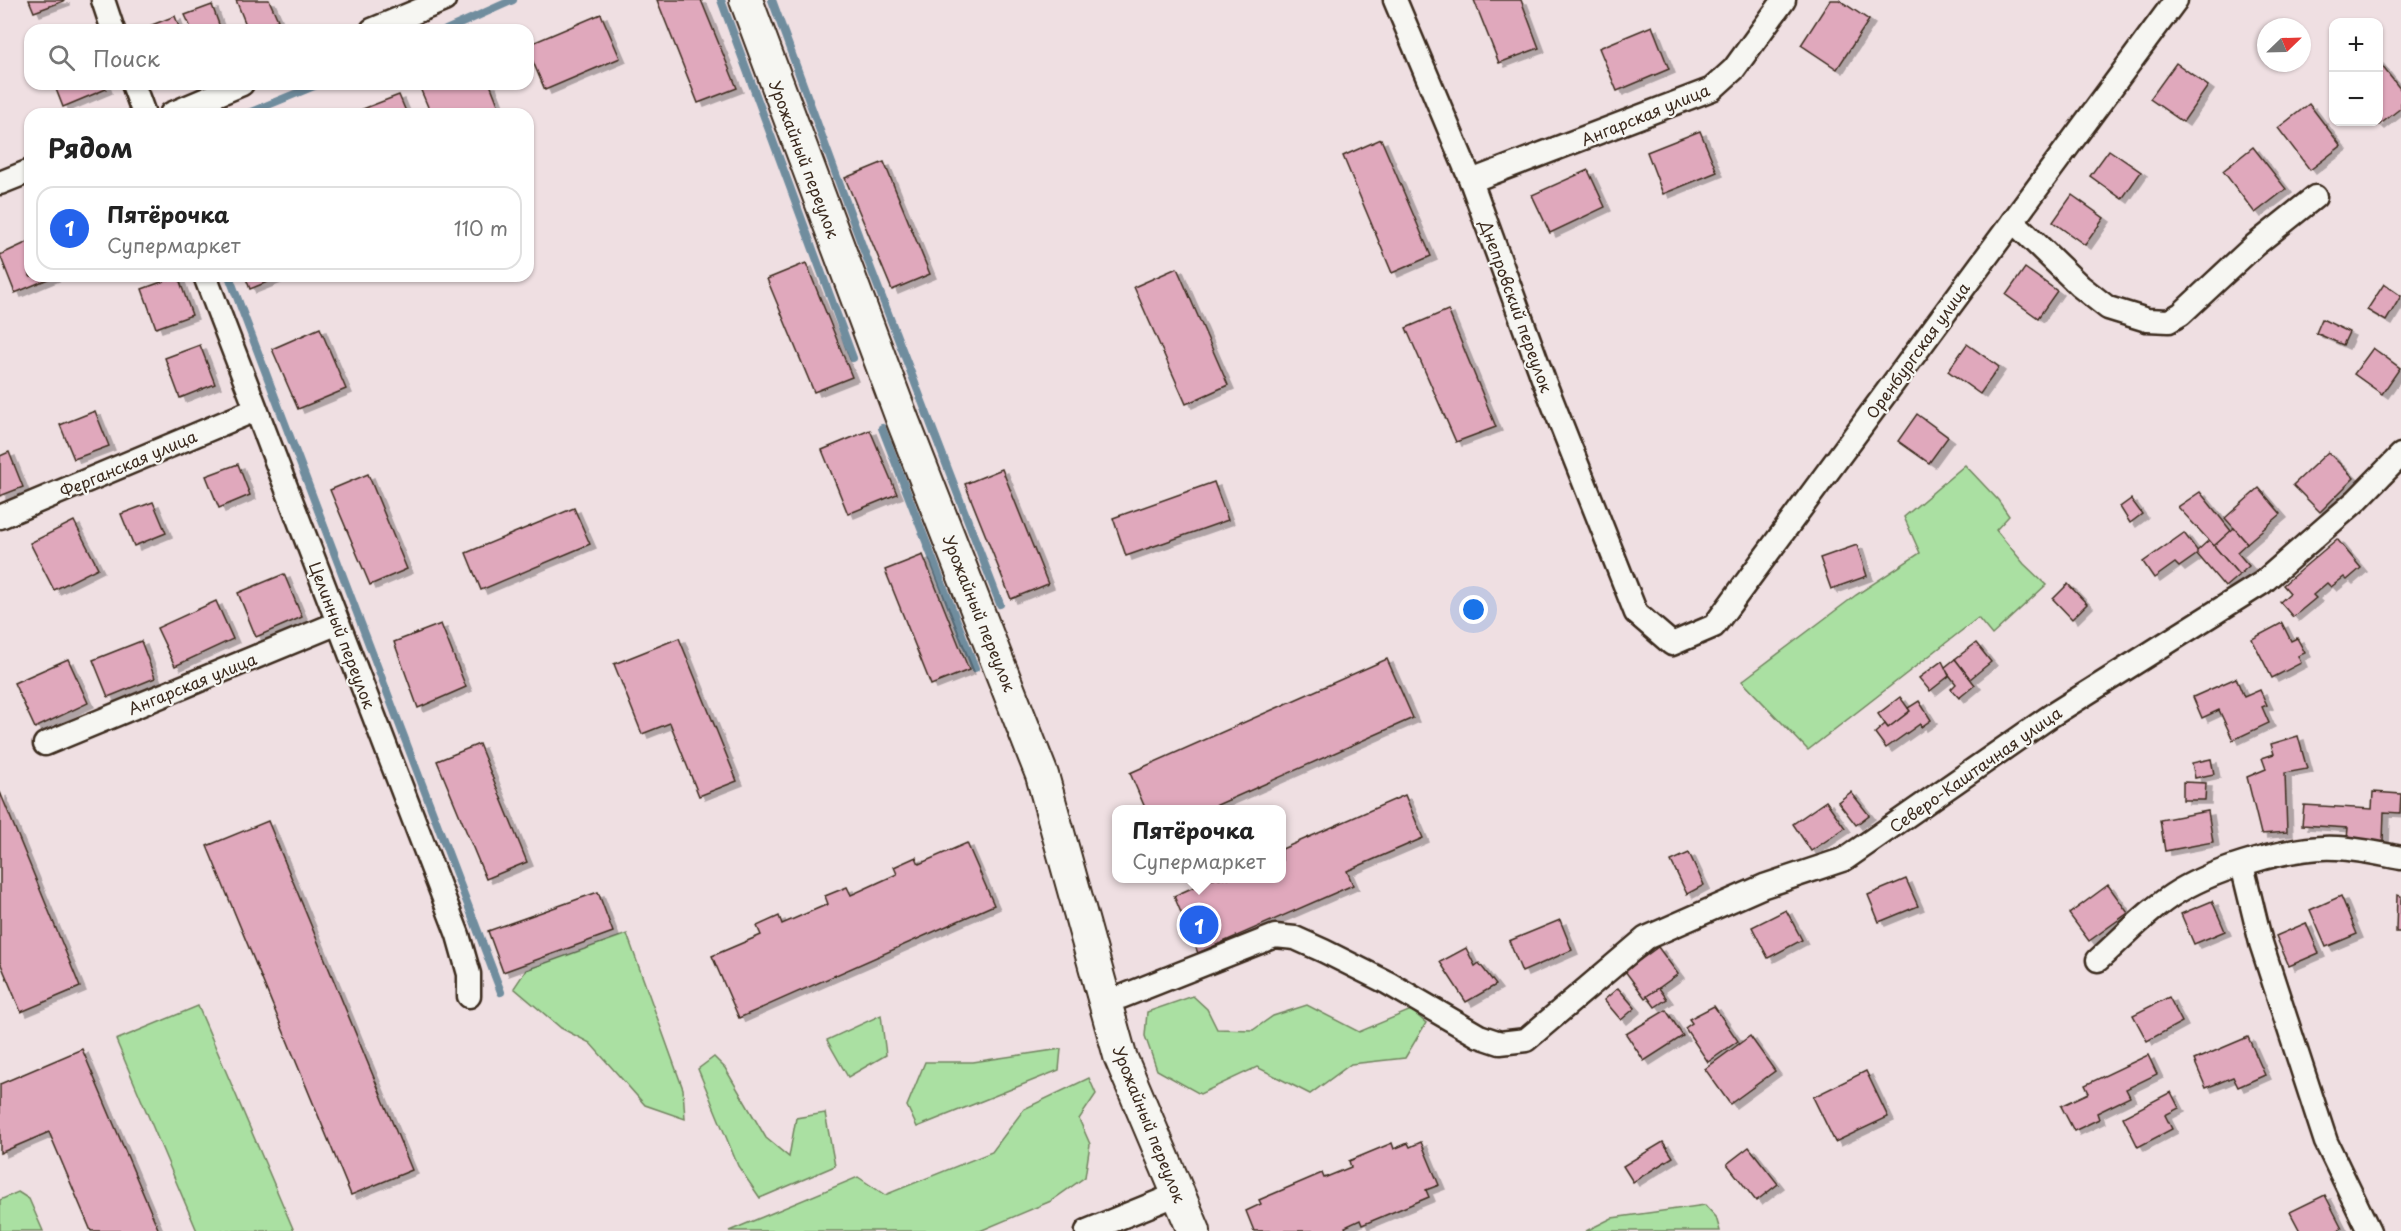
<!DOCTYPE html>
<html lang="ru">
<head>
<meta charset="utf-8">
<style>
  :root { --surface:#fff; --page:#f2f2f2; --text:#222; --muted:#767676; --line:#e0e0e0; --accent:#2563eb }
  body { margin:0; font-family:"Playpen Sans",sans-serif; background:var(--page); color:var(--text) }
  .controls { position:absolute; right:18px; top:18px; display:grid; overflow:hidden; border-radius:12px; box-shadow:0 2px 4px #0004 }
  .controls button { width:54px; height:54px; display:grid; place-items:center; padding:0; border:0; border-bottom:2px solid var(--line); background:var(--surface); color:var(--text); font:30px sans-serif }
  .compass { position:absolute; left:2257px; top:18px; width:54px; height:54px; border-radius:50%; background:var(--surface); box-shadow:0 2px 4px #0004; rotate:67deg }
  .you { position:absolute; left:1474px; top:610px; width:21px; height:21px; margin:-15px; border:4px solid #fff; border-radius:50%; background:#1a73e8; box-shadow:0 0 0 9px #1a73e833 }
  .badge { display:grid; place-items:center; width:39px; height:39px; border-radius:50%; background:var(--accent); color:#fff; font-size:20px; font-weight:700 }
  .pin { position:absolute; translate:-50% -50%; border:3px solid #fff; box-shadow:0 2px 6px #0006 }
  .popup { position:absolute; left:1112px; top:805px; width:174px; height:78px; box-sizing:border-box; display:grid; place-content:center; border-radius:12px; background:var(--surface); filter:drop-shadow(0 2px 4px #0005); font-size:20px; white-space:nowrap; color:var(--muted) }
  .popup b { font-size:22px; color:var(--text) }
  .popup::after { content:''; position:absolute; left:50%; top:100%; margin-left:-12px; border:12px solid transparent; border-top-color:var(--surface) }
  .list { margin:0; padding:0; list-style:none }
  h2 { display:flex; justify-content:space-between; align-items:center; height:78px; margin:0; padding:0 24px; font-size:26px }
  h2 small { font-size:20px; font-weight:400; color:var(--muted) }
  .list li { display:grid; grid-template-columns:39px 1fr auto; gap:18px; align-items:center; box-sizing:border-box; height:84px; margin:0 12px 12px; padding:0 12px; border:2px solid var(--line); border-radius:18px }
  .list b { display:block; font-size:22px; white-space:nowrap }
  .list p { margin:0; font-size:20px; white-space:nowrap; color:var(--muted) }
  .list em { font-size:20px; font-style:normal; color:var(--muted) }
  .icon { flex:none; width:33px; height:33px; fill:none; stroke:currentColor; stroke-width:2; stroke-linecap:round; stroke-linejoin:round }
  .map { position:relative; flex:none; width:2401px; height:1231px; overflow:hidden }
  .search { position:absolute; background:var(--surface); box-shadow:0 2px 4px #0004; left:24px; top:24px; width:510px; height:66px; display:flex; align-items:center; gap:15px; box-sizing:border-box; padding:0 21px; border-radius:18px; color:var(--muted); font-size:22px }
  .panel { position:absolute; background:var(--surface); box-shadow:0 2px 4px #0004; left:24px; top:108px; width:510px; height:174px; border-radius:18px }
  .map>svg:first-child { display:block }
  .green { fill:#aae0a2; stroke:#728560; stroke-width:1.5 }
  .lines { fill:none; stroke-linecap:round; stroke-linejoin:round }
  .stream { stroke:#708d9e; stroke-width:8 }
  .building { fill:#e0a8bc; stroke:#3b2a1e; stroke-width:1.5; filter:url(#shadow) }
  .street-casing { stroke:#3b2a1e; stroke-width:27 }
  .secondary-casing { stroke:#3b2a1e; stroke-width:36 }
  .street { stroke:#f6f6f2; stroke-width:22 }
  .secondary { stroke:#f6f6f2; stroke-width:32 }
  .labels { text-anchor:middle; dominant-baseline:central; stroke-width:4.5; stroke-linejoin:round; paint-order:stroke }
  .street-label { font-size:16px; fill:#3b2a1e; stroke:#f6f6f2 }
</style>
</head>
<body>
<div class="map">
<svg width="2401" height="1231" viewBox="0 0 2401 1231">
  <defs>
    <filter id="shadow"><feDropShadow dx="6" dy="4" stdDeviation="0" flood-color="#0004"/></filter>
  </defs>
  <rect width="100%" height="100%" fill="#efdfe2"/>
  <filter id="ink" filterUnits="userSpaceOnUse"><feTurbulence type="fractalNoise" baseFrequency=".0167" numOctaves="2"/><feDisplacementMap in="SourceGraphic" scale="12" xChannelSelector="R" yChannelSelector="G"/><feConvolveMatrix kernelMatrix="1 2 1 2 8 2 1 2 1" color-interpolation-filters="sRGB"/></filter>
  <g filter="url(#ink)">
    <g class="green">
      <path d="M1965 465 1998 500 2009 516 1996 530 2024 564 2046 585 1992 635 1978 618 1808 750 1742 681 1856 595 1920 553 1904 517Z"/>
      <path d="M627 934 683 1089 685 1119 645 1105 590 1043 561 1028 514 988 526 970Z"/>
      <path d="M1193 996 1207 1009 1217 1029 1253 1030 1273 1016 1307 1005 1359 1032 1411 1010 1426 1023 1405 1058 1351 1064 1310 1094 1257 1067 1200 1094 1157 1070 1145 1036 1147 1012Z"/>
      <path d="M198 1006 294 1231H197L116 1040Z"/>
      <path d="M881 1015 886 1055 848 1077 827 1040Z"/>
      <path d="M1061 1049 1059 1070 917 1127 907 1106 925 1062H973Z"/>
      <path d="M714 1057 725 1068 766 1138 789 1157 796 1118 825 1113 835 1166 760 1198 738 1166 698 1069Z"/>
      <path d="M1089 1078 1096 1094 1079 1119 1090 1144 1085 1177 1051 1201 980 1231H729L858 1177 885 1195 992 1152 1024 1109Z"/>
      <path d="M18 1192 29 1199 43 1231H0V1200Z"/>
      <path d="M1705 1205 1716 1217 1720 1231H1586L1612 1218Z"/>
    </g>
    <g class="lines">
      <g class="stream">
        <path d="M721 0 853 358"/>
        <path d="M772 0 863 248 1000 604"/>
        <path d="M446 30 513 0"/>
        <path d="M246 114 319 84"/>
        <path d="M229 276 501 992"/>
        <path d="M882 428 975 668"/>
      </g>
    </g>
    <g class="building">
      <path d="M29 0H64V1L34 12Z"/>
      <path d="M236 0H269L278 20 254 30H248Z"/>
      <path d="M657 0H701L737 88 698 103Z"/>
      <path d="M1474 0H1521L1539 48 1499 63Z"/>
      <path d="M1830 0H1839L1869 20 1837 69 1801 45Z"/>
      <path d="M212 5 221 30H192L185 15Z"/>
      <path d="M601 14 620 58 545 90 528 50V45Z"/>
      <path d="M175 16 180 30H139Z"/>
      <path d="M1652 26 1669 69 1617 91 1599 48Z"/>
      <path d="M2378 61 2401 90V108L2379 125 2376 122H2378Z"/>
      <path d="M2176 63 2208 86 2183 122 2150 99Z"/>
      <path d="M54 84H104L106 89 63 107Z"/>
      <path d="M429 84H490L499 107 482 114H431L420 88Z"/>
      <path d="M399 95 407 114H350Z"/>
      <path d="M2309 104 2341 146 2310 170 2278 128Z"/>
      <path d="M1700 131 1717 172 1663 194 1647 152Z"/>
      <path d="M1381 139 1431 256 1392 273 1343 156Z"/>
      <path d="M2253 147 2286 189 2255 213 2223 171Z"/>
      <path d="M2109 150 2141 172 2122 199 2090 176Z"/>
      <path d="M884 162 930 274 892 290 845 178Z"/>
      <path d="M1588 170 1605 207 1550 233 1532 195Z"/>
      <path d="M2072 195 2104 218 2085 245 2053 222Z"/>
      <path d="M30 241V276H55L15 293 0 255Z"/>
      <path d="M806 263 852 377 814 392 767 279Z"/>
      <path d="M1177 268 1228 385 1186 404 1134 287Z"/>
      <path d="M2025 268 2057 291 2038 318 2006 295Z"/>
      <path d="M178 276 192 315 156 328 142 289Z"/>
      <path d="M245 276H282L250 289Z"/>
      <path d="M2384 284 2401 296 2386 321 2367 310Z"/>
      <path d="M1448 310 1496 427 1456 442 1406 328Z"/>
      <path d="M2322 319 2349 332 2343 345 2316 333Z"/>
      <path d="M320 328 346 389 298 409 272 349Z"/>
      <path d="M1967 344 1999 367 1980 394 1948 371Z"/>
      <path d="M200 345 215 384 180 398 165 358Z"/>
      <path d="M2373 348 2400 368 2382 394 2354 374Z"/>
      <path d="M95 411 109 446 74 459 60 425Z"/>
      <path d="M1917 414 1948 437 1929 463 1898 441Z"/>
      <path d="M870 430 897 494 848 514 822 450Z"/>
      <path d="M9 452 23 487 0 496V456Z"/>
      <path d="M2328 452 2354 478 2320 512 2293 485Z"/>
      <path d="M238 464 250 495 219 508 206 476Z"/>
      <path d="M1002 469 1048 584 1011 599 965 484Z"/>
      <path d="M368 474 407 569 370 585 330 490Z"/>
      <path d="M1214 482 1228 520 1126 556 1113 518Z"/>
      <path d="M2259 488 2281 514 2247 543 2225 518Z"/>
      <path d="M2200 492 2231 531 2214 546 2178 507Z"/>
      <path d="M2131 499 2142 514 2130 523 2120 507Z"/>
      <path d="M153 502 166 533 134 546 121 514Z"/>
      <path d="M574 508 590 544 481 590 466 553Z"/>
      <path d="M74 521 98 568 54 590 30 543Z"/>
      <path d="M2234 528 2247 543 2237 552 2249 566 2239 575 2214 546Z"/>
      <path d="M2184 533 2199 553 2179 567 2175 563 2154 578 2143 562Z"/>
      <path d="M2337 539 2361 568 2347 580 2344 577 2331 587 2327 583 2313 595 2316 598 2293 617 2280 602 2290 593 2283 585Z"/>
      <path d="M2209 540 2239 575 2225 587 2197 554V551Z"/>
      <path d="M1857 545 1867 576 1831 589 1820 558Z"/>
      <path d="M923 555 969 670 931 685 885 570Z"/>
      <path d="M284 574 302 617 256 637 238 593Z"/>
      <path d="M2068 584 2087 604 2072 619 2053 599Z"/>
      <path d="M216 601 233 639 175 666 157 628Z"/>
      <path d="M2282 623 2291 641 2297 638 2305 653 2298 656 2301 663 2272 678 2252 639Z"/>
      <path d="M441 624 466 687 418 708 394 642Z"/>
      <path d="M679 638 737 781 699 796 670 723 642 734 614 664Z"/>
      <path d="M141 641 155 678 108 697 93 660Z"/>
      <path d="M1976 643 1991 662 1970 679 1955 659Z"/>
      <path d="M68 659 88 703 35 728 14 683Z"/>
      <path d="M1387 659 1413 718 1206 810H1146L1130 773Z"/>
      <path d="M1955 659 1975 685 1959 698 1951 689 1956 684 1944 668Z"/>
      <path d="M1942 661 1949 676 1930 691 1919 678Z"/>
      <path d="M2236 678 2244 697 2260 690 2267 705 2262 707 2269 723 2233 740 2219 710 2202 718 2193 697Z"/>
      <path d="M1900 697 1910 711 1888 728 1878 714Z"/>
      <path d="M1919 701 1931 720 1921 727 1920 724 1886 748 1875 733 1885 724 1888 728 1910 711 1908 708Z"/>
      <path d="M2298 736 2307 769 2285 773 2287 832 2261 834 2247 777 2266 769 2262 758 2274 754 2271 744Z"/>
      <path d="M479 744 527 862 486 879 437 761Z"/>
      <path d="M2211 759 2214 774 2195 778 2192 763Z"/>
      <path d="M2183 782 2206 783 2205 800H2183Z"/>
      <path d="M0 792 80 987 21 1012 0 962Z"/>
      <path d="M1851 792 1869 815 1856 825 1838 802Z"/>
      <path d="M2373 792 2401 794 2400 813 2384 812 2383 842 2347 839 2348 828 2302 825 2304 805 2372 809Z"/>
      <path d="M1405 795 1423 838 1347 871 1353 885 1198 953 1174 896 1214 878H1282V849Z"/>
      <path d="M1826 801 1845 828 1811 851 1793 824Z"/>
      <path d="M2208 811 2213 842 2165 851 2160 820Z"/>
      <path d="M268 821 412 1170 351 1195 207 846Z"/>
      <path d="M967 843 994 905 739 1018 712 956 761 935 757 926 779 916 782 924 828 904 825 896 847 887 851 895 897 874 894 867 916 857 919 864Z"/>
      <path d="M1689 853 1704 885 1687 894 1671 861Z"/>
      <path d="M1906 879 1918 906 1879 922 1868 895Z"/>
      <path d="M2108 885 2128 913 2089 941 2069 914Z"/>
      <path d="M598 892 613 932 503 972 488 931Z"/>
      <path d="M2397 895 2401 896V932H2396Z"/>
      <path d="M2341 896 2357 934 2326 947 2310 910Z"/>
      <path d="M2212 901 2225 931 2194 944 2181 914Z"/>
      <path d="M1786 910 1802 940 1768 958 1752 927Z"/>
      <path d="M1560 920 1572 950 1522 972 1509 941Z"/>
      <path d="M2306 923 2319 953 2289 966 2276 936Z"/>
      <path d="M1658 947 1678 974 1645 998 1625 971Z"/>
      <path d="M1466 948 1475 966 1479 963 1496 985 1466 1002 1440 962Z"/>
      <path d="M1618 988 1635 1008 1621 1020 1604 1000Z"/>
      <path d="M1659 988 1667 999 1655 1007 1647 996Z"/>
      <path d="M2169 997 2182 1022 2147 1041 2133 1015Z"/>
      <path d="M1714 1006 1738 1041 1708 1062 1685 1028 1692 1023 1689 1019Z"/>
      <path d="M1666 1010 1683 1036 1644 1061 1626 1034Z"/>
      <path d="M1750 1036 1775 1071 1730 1104 1705 1069Z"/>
      <path d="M2248 1037 2265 1075 2238 1087 2233 1077 2206 1088 2194 1060Z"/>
      <path d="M82 1049 159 1231H91L49 1132 0 1153V1084Z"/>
      <path d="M2148 1055 2157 1074 2126 1089 2130 1097 2097 1113 2099 1119 2074 1131 2061 1106 2089 1093 2085 1085Z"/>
      <path d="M1866 1071 1888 1117 1835 1142 1813 1097Z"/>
      <path d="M2171 1092 2179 1108 2165 1115 2172 1129 2138 1147 2123 1117Z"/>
      <path d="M1421 1142 1439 1185 1426 1190 1429 1197 1362 1225 1360 1220 1345 1227 1347 1231H1254L1246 1211 1261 1204 1259 1200 1322 1173 1324 1178 1351 1167 1349 1161 1392 1143 1394 1149 1408 1143 1410 1147Z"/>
      <path d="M1663 1142 1673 1157 1633 1182 1623 1166Z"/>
      <path d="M1749 1147 1778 1184 1756 1201 1727 1164Z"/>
      <path d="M2325 1195 2342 1228 2337 1231H2300L2290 1212Z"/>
    </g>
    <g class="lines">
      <g class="street-casing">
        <g id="street">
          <path d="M103 0 113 30"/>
          <path d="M1395 0 1471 181 1544 381 1636 613 1672 644 1714 626 2176 0"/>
          <path d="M372 30 444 0"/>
          <path d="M133 84 144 114"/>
          <path d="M171 114 242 84"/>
          <path d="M1471 181 1712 89 1734 69 1784 0"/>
          <path d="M0 183 30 171"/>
          <path d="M2013 221 2080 286 2108 308 2147 320 2169 321 2181 314 2255 245 2315 197"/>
          <path d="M205 276 458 935 469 974V996"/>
          <path d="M0 517 255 410"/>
          <path d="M45 744 338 623"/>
          <path d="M2242 865 2261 943 2326 1142 2369 1231"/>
          <path d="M2098 960C2124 937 2149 909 2179 891 2216 869 2294 845 2337 848 2358 849 2380 854 2401 858"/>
          <path d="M1105 1000 1121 997 1275 936 1295 938 1324 951 1388 983 1479 1036 1500 1043 1526 1040 1646 938 1764 886 1845 859 2052 715 2262 583 2357 500 2401 455"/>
          <path d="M1087 1231 1178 1194"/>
        </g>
      </g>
      <g class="secondary-casing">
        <path id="secondary" d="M746 0 903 421 1042 775 1120 1056 1194 1231"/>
      </g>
      <use href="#street" class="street"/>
      <use href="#secondary" class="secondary"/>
    </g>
  </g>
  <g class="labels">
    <g class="street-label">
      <text transform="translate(1645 114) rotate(-22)">Ангарская улица</text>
      <text transform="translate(805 159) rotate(69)">Урожайный переулок</text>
      <text transform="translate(1517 306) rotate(70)">Днепровский переулок</text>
      <text transform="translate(1917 350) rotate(-54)">Оренбургская улица</text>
      <text transform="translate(128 463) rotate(-23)">Ферганская улица</text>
      <text transform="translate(980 613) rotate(68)">Урожайный переулок</text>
      <text transform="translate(343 635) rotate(69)">Целинный переулок</text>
      <text transform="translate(192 683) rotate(-22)">Ангарская улица</text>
      <text transform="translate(1975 769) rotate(-35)">Северо-Каштачная улица</text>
      <text transform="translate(1150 1124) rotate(68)">Урожайный переулок</text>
    </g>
  </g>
</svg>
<div class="controls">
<button>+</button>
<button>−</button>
</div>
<svg class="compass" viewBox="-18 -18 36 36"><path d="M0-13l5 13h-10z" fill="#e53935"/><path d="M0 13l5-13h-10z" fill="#767676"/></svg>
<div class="you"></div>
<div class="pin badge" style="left:1199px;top:925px">1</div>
<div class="popup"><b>Пятёрочка</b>Супермаркет</div>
<div class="search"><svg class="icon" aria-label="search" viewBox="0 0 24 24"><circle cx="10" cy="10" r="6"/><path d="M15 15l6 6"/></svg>Поиск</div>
<section class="panel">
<h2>Рядом<small></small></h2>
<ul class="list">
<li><span class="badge">1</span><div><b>Пятёрочка</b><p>Супермаркет</p></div><em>110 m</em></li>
</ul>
</section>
</div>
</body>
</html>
